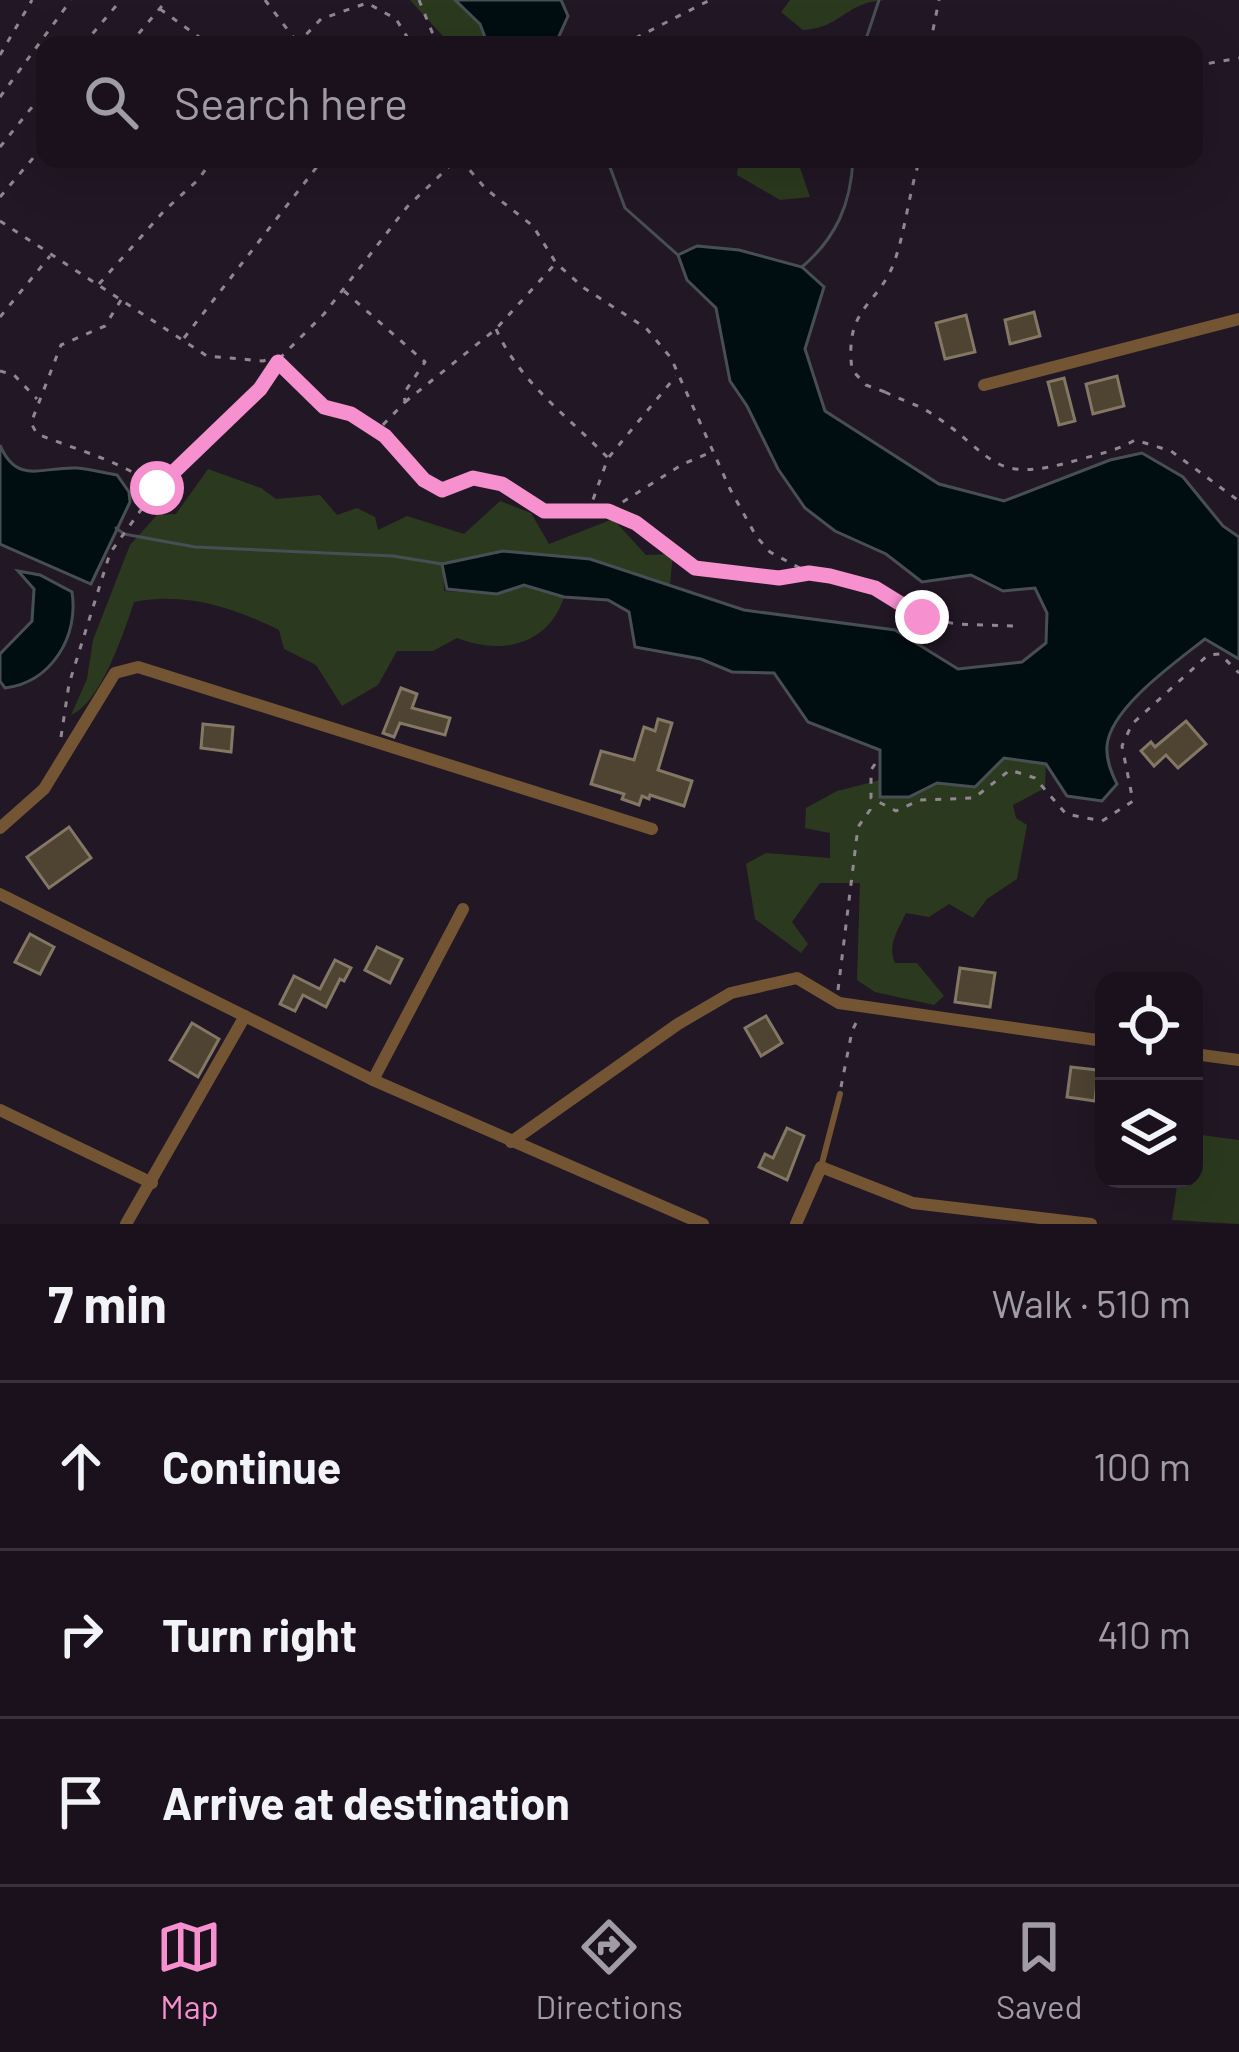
<!DOCTYPE html>
<html lang="en">
<head>
<meta charset="utf-8">
<style>
  :root { --surface:#1a111c; --page:#271f29; --text:#f1f3f6; --muted:#9f9da3; --line:#38313b; --accent:#f690cf }
  body { margin:0; font-family:Barlow,sans-serif; background:var(--page); color:var(--text) }
  .controls { position:absolute; right:36px; bottom:36px; display:grid; overflow:hidden; border-radius:24px; box-shadow:0 12px 48px #0002 }
  .controls button { width:108px; height:108px; display:grid; place-items:center; padding:0; border:0; border-bottom:3px solid var(--line); background:var(--surface); color:var(--text); font:60px sans-serif }
  .stop { position:absolute; width:36px; height:36px; margin:-27px; border:9px solid #f690cf; border-radius:50%; background:#fff }
  .stop.end { background:#f690cf; border-color:#fff; box-shadow:0 3px 12px #0008 }
  .list { margin:0; padding:0; list-style:none }
  h2 { display:flex; justify-content:space-between; align-items:center; height:156px; margin:0; padding:0 48px; font-size:51px }
  h2 small { font-size:39px; font-weight:400; color:var(--muted) }
  .list li { display:grid; grid-template-columns:78px 1fr auto; gap:36px; align-items:center; box-sizing:border-box; height:168px; padding:0 48px; border-top:3px solid var(--line) }
  .list b { display:block; font-size:45px; white-space:nowrap }
  .list em { font-size:39px; font-style:normal; color:var(--muted) }
  .icon { flex:none; width:66px; height:66px; fill:none; stroke:currentColor; stroke-width:2; stroke-linecap:round; stroke-linejoin:round }
  .map { position:relative; flex:none; width:1239px; height:1224px; overflow:hidden }
  .search { position:absolute; background:var(--surface); box-shadow:0 12px 48px #0002; left:36px; right:36px; top:36px; height:132px; display:flex; align-items:center; gap:30px; box-sizing:border-box; padding:0 42px; border-radius:24px; color:var(--muted); font-size:45px }
  .sheet { height:660px; background:var(--surface) }
  nav { display:flex; justify-content:space-around; align-items:center; box-sizing:border-box; height:168px; border-top:3px solid var(--line); background:var(--surface); font-size:33px; color:var(--muted) }
  nav a { display:grid; justify-items:center; gap:6px }
  nav .on { color:var(--accent) }
  .map>svg:first-child { display:block }
  .green { fill:#2b3a1e }
  .water { fill:#000e11; stroke:#474f54; stroke-width:3 }
  .lines { fill:none; stroke-linecap:round; stroke-linejoin:round }
  .stream { stroke:#474f54; stroke-width:3 }
  .building { fill:#4f4331; stroke:#847764; stroke-width:3 }
  .path { stroke:#918793; stroke-width:3; stroke-dasharray:6 9; stroke-linecap:butt }
  .lane { stroke:#735533; stroke-width:6 }
  .street { stroke:#735533; stroke-width:12 }
  .route { stroke:#f690cf; stroke-width:15 }
</style>
</head>
<body>
<div class="map">
<svg width="1239" height="1224" viewBox="0 0 1239 1224">
  <rect width="100%" height="100%" fill="#221725"/>
  <g class="green">
    <path d="M410 0H455L480 24 488 45H451Z"/>
    <path d="M790 0H886C844 2 842 28 803 30L781 12Z"/>
    <path d="M739 159H797L810 197 780 200 737 175Z"/>
    <path d="M208 469 261 488 276 499 320 495 337 515 357 508 375 517 378 530 407 516 464 534 500 501 531 513 549 544 613 519 646 555 673 554 670 585 590 559 443 563 444 591 497 594 523 584 564 597C548 646 501 655 457 638L433 651H397L378 685 342 706 316 665 284 649 279 630C232 607 186 592 134 602 124 632 101 703 71 715L87 679 93 640 130 545 157 515 176 514Z"/>
    <path d="M1004 758 1046 764 1045 788 1013 805 1016 818 1027 825 1017 879 987 899 973 918 949 904 929 917 906 913C898 930 887 945 895 963H917L944 996 934 1005 875 992 857 980 860 883H820L792 922 808 944 801 953 755 919 746 864 766 853 830 858V833L805 828 806 808 837 791 880 780V796L909 797 937 783 975 787Z"/>
    <path d="M1194 1134 1239 1140V1224L1172 1220 1178 1179H1194Z"/>
  </g>
  <g class="water">
    <path d="M455 0H561L568 16 555 45H488L480 24Z"/>
    <path d="M697 246 739 250 802 267 824 287 805 349 825 411 939 484 1004 501 1110 460 1142 453 1183 477 1223 526 1239 537V659L1205 639C1176 662 1110 708 1107 746 1106 760 1111 772 1117 784L1102 801 1067 796 1046 764 1004 758 975 787 937 783 909 797H880V750L808 722 774 673 732 672 701 659 635 647 629 612 608 600 564 597 524 585 497 594 447 589 442 564 503 551 590 559 744 610 895 630 958 669 1022 662 1046 643 1047 613 1035 588 1003 591 971 575 922 582 886 554 835 531 805 508 778 469 747 406 730 381 716 308 687 280 678 255Z"/>
    <path d="M0 445C17 486 44 466 77 468 90 469 104 473 117 475L129 492 130 502 91 584 0 544Z"/>
    <path d="M18 571 40 575 72 592C79 636 52 682 5 688L0 681V654L32 621 34 589Z"/>
  </g>
  <g class="lines">
    <g class="stream">
      <path d="M864 45 879 0"/>
      <path d="M607 159 625 208 678 255"/>
      <path d="M802 267C836 238 851 204 853 159"/>
      <path d="M116 528 124 534 195 547 393 556 442 564"/>
    </g>
  </g>
  <g class="building">
    <path d="M1034 312 1040 336 1010 344 1005 320Z"/>
    <path d="M966 315 975 352 945 359 936 323Z"/>
    <path d="M1117 376 1124 406 1093 414 1086 384Z"/>
    <path d="M1064 378 1075 421 1059 425 1048 382Z"/>
    <path d="M401 688 417 694 412 708 450 718 445 735 400 723 394 737 383 733Z"/>
    <path d="M658 719 672 723 658 770 692 781 684 806 650 795 649 799 642 796 639 805 622 799 624 794 591 784 601 751 634 760 644 727 655 731Z"/>
    <path d="M1186 721 1206 744 1178 768 1166 755 1154 766 1141 751 1151 742 1155 747Z"/>
    <path d="M203 724 233 727 231 752 201 748Z"/>
    <path d="M69 827 91 858 49 888 27 857Z"/>
    <path d="M30 934 54 947 40 974 15 962Z"/>
    <path d="M377 947 402 959 390 983 365 970Z"/>
    <path d="M335 960 351 968 344 981 340 979 326 1007 303 995 295 1011 280 1004 294 976 320 989Z"/>
    <path d="M960 968 995 973 990 1007 955 1002Z"/>
    <path d="M766 1016 782 1043 761 1056 745 1028Z"/>
    <path d="M192 1023 219 1039 198 1077 170 1060Z"/>
    <path d="M1071 1067 1098 1070 1095 1101 1067 1097Z"/>
    <path d="M787 1128 804 1136 787 1180 759 1167 765 1154 773 1158Z"/>
  </g>
  <g class="lines">
    <g class="path">
      <path d="M265 0 297 42"/>
      <path d="M419 0 432 32 445 45"/>
      <path d="M160 9 210 45"/>
      <path d="M83 45 121 0"/>
      <path d="M129 45 167 0"/>
      <path d="M296 45 321 19 367 3 396 19 409 40 407 45"/>
      <path d="M622 45 710 0"/>
      <path d="M930 45 939 0"/>
      <path d="M0 55 32 0"/>
      <path d="M1194 66 1239 58"/>
      <path d="M0 97 71 0"/>
      <path d="M0 147 45 91"/>
      <path d="M460 159 486 189 533 226 556 263 584 288 646 328 671 358 730 489 756 536 770 552 809 573 875 588 922 617 956 624 1016 626"/>
      <path d="M0 197 45 144"/>
      <path d="M0 221 207 356 263 361 281 356"/>
      <path d="M99 284 165 210 198 180 213 159"/>
      <path d="M344 291 425 362 404 393 405 402 378 430"/>
      <path d="M121 300 105 326 61 345 31 423 37 434C77 450 121 461 156 487"/>
      <path d="M0 317 50 256"/>
      <path d="M496 329C520 383 568 416 608 458L590 508"/>
      <path d="M184 338 323 159"/>
      <path d="M278 362 324 408 351 414 385 436 424 480 442 489 473 478 502 484 544 511H608L636 523 695 568 779 578 807 573"/>
      <path d="M0 371 14 375 37 399"/>
      <path d="M885 392C899 399 916 404 929 412 997 455 987 487 1081 459 1100 454 1118 450 1135 440L1171 451 1239 501"/>
      <path d="M885 392 866 385 852 370C844 305 878 308 895 260 906 227 909 192 920 159"/>
      <path d="M405 402 496 329 556 263"/>
      <path d="M609 457 676 376"/>
      <path d="M610 510 683 464 714 451"/>
      <path d="M61 737 69 684 110 553 161 482 260 389 282 356 324 314 407 207 457 159"/>
      <path d="M875 764 871 770V798L896 811 920 800 974 798 1010 770 1035 778 1066 814 1102 821 1133 801 1122 746 1132 724 1208 655 1220 654 1239 673"/>
      <path d="M838 990 858 827 870 810V800"/>
      <path d="M841 1087 852 1031 860 1015"/>
    </g>
    <path class="lane" d="M821 1167 840 1094"/>
    <g class="street">
      <path d="M984 385 1239 319"/>
      <path d="M0 828 44 789 115 673 138 667 652 829"/>
      <path d="M0 894 373 1080 703 1224"/>
      <path d="M1194 1054 1239 1060"/>
      <path d="M373 1080 463 909"/>
      <path d="M0 1110 152 1183"/>
      <path d="M511 1142 678 1024 731 993 797 978 839 1003 1104 1041"/>
      <path d="M126 1224 245 1016"/>
      <path d="M796 1224 821 1167 913 1203 1091 1224"/>
    </g>
  </g>
  <g class="lines">
    <path class="route" d="M157 488 260 389 278 362 324 407 351 414 385 436 424 480 442 490 473 478 502 484 544 511H608L636 523 695 568 779 578 809 573 830 576 875 588 922 617"/>
  </g>
</svg>
<div class="controls">
<button><svg class="icon" aria-label="locate" viewBox="0 0 24 24"><circle cx="12" cy="12" r="6"/><path d="M12 2v4M12 18v4M2 12h4M18 12h4"/></svg></button>
<button><svg class="icon" aria-label="layers" viewBox="0 0 24 24"><path d="M12 4l9 5-9 5-9-5zM3 14l9 5 9-5"/></svg></button>
</div>
<div class="stop" style="left:157px;top:488px"></div>
<div class="stop end" style="left:922px;top:617px"></div>
<div class="search"><svg class="icon" aria-label="search" viewBox="0 0 24 24"><circle cx="10" cy="10" r="6"/><path d="M15 15l6 6"/></svg>Search here</div>
</div>
<section class="sheet">
<h2>7 min<small>Walk · 510 m</small></h2>
<ul class="list">
<li><svg class="icon" aria-label="ahead" viewBox="0 0 24 24"><path d="M12 20V5M6 11l6-6 6 6"/></svg><div><b>Continue</b></div><em>100 m</em></li>
<li><svg class="icon" aria-label="right" viewBox="0 0 24 24"><path d="M7 20v-9h11M14 6l5 5-5 5"/></svg><div><b>Turn right</b></div><em>410 m</em></li>
<li><svg class="icon" aria-label="arrive" viewBox="0 0 24 24"><path d="M6 21V4h12l-3 4 3 4H6"/></svg><div><b>Arrive at destination</b></div></li>
</ul>
</section>
<nav>
<a class="on"><svg class="icon" aria-label="map" viewBox="0 0 24 24"><path d="M3 6l6-2 6 2 6-2v14l-6 2-6-2-6 2zM9 4v14M15 6v14"/></svg>Map</a>
<a><svg class="icon" aria-label="directions" viewBox="0 0 24 24"><path d="M12 3l9 9-9 9-9-9zM9 14v-3h6M13 9l2 2-2 2"/></svg>Directions</a>
<a><svg class="icon" aria-label="saved" viewBox="0 0 24 24"><path d="M7 4h10v16l-5-4-5 4z"/></svg>Saved</a>
</nav>
</body>
</html>
